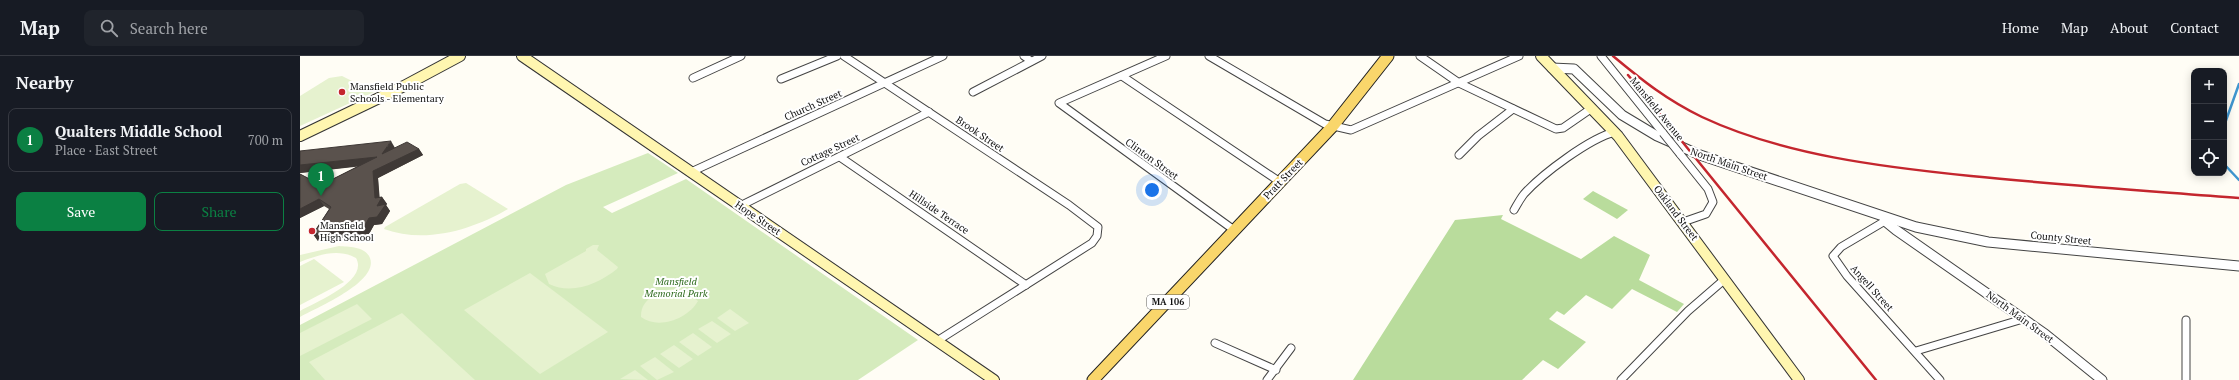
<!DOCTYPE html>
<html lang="en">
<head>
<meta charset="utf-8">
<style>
  :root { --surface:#171b24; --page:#20242c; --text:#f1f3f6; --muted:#9ea1a6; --line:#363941; --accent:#0b8043 }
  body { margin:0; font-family:"PT Serif",serif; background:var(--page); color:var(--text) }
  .controls { position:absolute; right:12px; top:12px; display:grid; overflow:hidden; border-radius:8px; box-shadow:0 2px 10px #0003 }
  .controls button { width:36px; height:36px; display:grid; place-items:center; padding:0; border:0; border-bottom:1px solid var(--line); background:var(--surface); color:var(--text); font:20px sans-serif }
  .you { position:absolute; left:852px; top:134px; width:14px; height:14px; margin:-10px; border:3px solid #fff; border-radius:50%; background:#1a73e8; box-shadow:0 0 0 6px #1a73e833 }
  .badge { display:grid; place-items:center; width:26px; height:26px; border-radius:50%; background:var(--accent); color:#fff; font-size:13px; font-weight:700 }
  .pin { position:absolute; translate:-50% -33px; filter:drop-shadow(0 1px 2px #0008) }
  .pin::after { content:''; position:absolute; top:21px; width:14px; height:12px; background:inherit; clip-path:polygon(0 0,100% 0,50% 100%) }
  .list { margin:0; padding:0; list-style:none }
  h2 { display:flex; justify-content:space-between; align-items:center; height:52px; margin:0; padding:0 16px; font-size:17px }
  h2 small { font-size:13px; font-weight:400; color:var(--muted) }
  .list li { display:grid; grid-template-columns:26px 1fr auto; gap:12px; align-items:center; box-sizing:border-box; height:64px; margin:0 8px 8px; padding:0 8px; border:1px solid var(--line); border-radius:8px }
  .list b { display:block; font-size:15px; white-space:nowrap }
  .list p { margin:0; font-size:13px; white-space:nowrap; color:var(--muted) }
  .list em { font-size:13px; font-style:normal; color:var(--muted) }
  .actions { display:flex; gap:8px; padding:12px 16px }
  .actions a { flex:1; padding:9px 0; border:1px solid var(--accent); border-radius:8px; text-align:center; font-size:14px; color:var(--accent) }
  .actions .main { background:var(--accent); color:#fff }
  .icon { flex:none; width:22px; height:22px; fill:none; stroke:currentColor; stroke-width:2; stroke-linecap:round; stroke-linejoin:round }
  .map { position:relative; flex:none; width:1939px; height:324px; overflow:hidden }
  header { display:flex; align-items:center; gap:24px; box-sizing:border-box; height:56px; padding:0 20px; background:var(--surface); border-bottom:1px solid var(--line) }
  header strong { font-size:19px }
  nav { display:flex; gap:22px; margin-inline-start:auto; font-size:14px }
  .search { width:280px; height:36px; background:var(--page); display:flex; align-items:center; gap:10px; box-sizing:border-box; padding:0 14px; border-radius:8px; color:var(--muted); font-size:15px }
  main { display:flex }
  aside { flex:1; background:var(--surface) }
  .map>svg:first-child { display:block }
  .green { fill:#d5ebbd }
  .forest { fill:#b9dc9c }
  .pitch { fill:#e6f2cf }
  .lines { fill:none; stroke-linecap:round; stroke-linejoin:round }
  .stream { stroke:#3f96cf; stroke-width:2.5 }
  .minor-casing { stroke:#444; stroke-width:9 }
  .tertiary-casing { stroke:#444; stroke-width:11 }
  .secondary-casing { stroke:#333; stroke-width:12 }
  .primary-casing { stroke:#222; stroke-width:13 }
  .minor { stroke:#fff; stroke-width:7 }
  .tertiary { stroke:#fff; stroke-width:9 }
  .secondary { stroke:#fff6b0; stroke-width:10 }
  .primary { stroke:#f9d66b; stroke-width:11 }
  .rail { stroke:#c4262e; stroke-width:2.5 }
  .minor-bridge-casing { stroke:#444; stroke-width:9; stroke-linecap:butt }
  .minor-bridge { stroke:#fff; stroke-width:7 }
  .wall { fill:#4d4742 }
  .shaded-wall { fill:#3f3936 }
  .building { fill:#5a524d; stroke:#3f3936 }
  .poi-dot { fill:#c4262e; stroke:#fff; stroke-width:1.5 }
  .labels { text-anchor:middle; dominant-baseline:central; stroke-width:4; stroke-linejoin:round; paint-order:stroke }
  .shield { fill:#fff; stroke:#585858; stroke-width:1 }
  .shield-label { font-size:9px; font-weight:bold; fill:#111 }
  .poi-label { font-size:10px; fill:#111; stroke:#fff; text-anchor:start }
  .street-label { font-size:10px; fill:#111; stroke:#fff }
  .park-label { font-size:10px; font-style:italic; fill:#2f6b1f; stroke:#fff }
</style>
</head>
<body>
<header>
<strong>Map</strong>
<div class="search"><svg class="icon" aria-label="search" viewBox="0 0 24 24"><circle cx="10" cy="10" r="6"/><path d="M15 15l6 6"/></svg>Search here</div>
<nav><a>Home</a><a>Map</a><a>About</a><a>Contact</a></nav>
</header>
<main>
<aside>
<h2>Nearby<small></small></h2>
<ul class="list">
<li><span class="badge">1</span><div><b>Qualters Middle School</b><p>Place · East Street</p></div><em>700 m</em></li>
</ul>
<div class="actions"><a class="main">Save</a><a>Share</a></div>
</aside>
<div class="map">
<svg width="1939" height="324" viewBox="0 0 1939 324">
  <rect width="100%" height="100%" fill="#fffdf5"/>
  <path class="green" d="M348 97 378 117 303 151 312 157 386 123 618 284 558 324H0V269L266 129Z"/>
  <g class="forest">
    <path d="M1293 135 1328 154 1317 163 1283 143Z"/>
    <path d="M1203 159 1201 163 1281 203 1314 180 1350 199 1339 224 1384 248 1377 256 1332 233 1312 253 1286 239 1264 259 1257 255 1249 263 1286 286 1258 313 1243 304 1222 324H1053L1155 164Z"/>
  </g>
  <g class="pitch">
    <path d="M42 20 74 36 0 70V40L29 22Z"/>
    <path d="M166 127 208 153C172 174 125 188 84 173L85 171 160 128Z"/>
    <path d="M293 189H299L297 194 318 211 317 213C298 228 272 239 249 228L245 218 286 195V193Z"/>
    <path d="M39 190C49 191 65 190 70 202 79 226 16 252 0 261V255C16 246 69 225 56 202 38 192 18 199 0 206V199Z"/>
    <path d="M14 203 44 226 0 249V210Z"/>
    <path d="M230 217 308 276 240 318 164 254Z"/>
    <path d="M381 232 398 245C388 263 358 274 341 261 340 240 365 233 381 232Z"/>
    <path d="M57 248 72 263 0 300V277Z"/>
    <path d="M430 253 449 267 435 275 417 262Z"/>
    <path d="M102 257 175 324H25L9 306Z"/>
    <path d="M412 265 431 278 417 287 398 273Z"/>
    <path d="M393 277 412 291 398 300 379 286Z"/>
    <path d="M374 289 393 303 379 312 360 298Z"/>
    <path d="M355 301 374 316 357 324 340 310Z"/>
    <path d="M335 314 348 324 320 323Z"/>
  </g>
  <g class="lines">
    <g class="stream">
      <path d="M1924 70 1939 28"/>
      <path d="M1924 108 1939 124"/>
    </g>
    <g class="minor-casing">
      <g id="minor">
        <path d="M544 0 769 149 798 171 797 180 792 187 637 285"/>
        <path d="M724 0 731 5"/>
        <path d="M866 0 759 47 934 174"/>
        <path d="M909 0 1025 68 1051 74 1219 0"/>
        <path d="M1120 0 1159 27 1256 73 1263 72 1292 52"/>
        <path d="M1301 0 1363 77"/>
        <path d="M822 20 980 126"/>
        <path d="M393 22 441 0"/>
        <path d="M481 23 537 0"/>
        <path d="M673 36 742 0"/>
        <path d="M1380 98 1408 133 1413 146 1406 158 1383 166"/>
        <path d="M1159 99 1178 80 1213 53"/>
        <path d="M540 101 726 229"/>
        <path d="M391 116 643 0"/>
        <path d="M440 150 629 56"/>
        <path d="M1214 154C1217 149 1220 143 1224 138 1242 118 1290 82 1315 76"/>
        <path d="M1585 165 1541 191 1533 200 1547 220 1640 324"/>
        <path d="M1886 264V324"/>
        <path d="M915 287 976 314"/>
        <path d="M1616 295 1723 263"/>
        <path d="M967 324 991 292"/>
        <path d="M1321 324 1388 255 1425 223"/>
      </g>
    </g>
    <g class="tertiary-casing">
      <g id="tertiary">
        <path d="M1252 12 1274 13 1322 59 1357 80 1400 99 1616 171 1688 186 1939 210"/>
        <path d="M1584 161 1585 165 1596 174 1745 278 1802 324"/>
      </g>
    </g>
    <g class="secondary-casing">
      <g id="secondary">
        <path d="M222 0 694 324"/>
        <path d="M1241 0 1318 80 1499 324"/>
        <path d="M0 80 104 30 160 0"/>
      </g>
    </g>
    <g class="primary-casing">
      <path id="primary" d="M793 324 1032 71 1088 0"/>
    </g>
    <use href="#minor" class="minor"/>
    <use href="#tertiary" class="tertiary"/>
    <use href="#secondary" class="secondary"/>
    <use href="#primary" class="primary"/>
    <g class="rail">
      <path d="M1313 0C1343 25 1367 44 1402 61 1483 99 1582 111 1671 120 1760 129 1850 135 1939 142"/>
      <path d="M1328 19 1576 324"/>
    </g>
    <g class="minor-bridge-casing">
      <path id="minor-bridge" d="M1363 77 1380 98"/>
    </g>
    <use href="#minor-bridge" class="minor-bridge"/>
  </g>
  <path class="wall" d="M95 92 119 93 123 99 78 122 79 141H82L87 148 86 149 90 155 82 168 74 169 69 178 18 185 13 178 29 153 24 150 0 162V118L21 129 58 110 0 117V95Z"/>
  <g class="shaded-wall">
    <path d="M91 85 95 92 82 98Z"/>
    <path d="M119 93 123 99 78 122 80 145 82 141 87 148 86 149 90 155 82 168 74 169 69 178 18 185 13 178 77 150 75 142 73 115Z"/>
    <path d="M77 101 81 108 0 117V109Z"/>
    <path d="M19 143 24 150 0 162V153Z"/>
  </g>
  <path class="building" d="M91 85 82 98 107 86 119 93 73 115 75 142 82 141 77 150 86 148 77 161 69 162 64 171 13 178 31 151 19 143 0 153V118L21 129 77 101 0 109V95Z"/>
  <g class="poi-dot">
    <circle cx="42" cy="36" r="4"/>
    <circle cx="12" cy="175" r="4"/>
  </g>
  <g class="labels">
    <rect class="shield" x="847" y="239" width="42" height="14" rx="3"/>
    <g class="shield-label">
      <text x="868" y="246">MA 106</text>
    </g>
    <g class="poi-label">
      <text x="50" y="30">Mansfield Public<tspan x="50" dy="12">Schools - Elementary</tspan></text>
      <text x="20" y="169">Mansfield<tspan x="20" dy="12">High School</tspan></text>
    </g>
    <g class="street-label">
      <text transform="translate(513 49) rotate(-24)">Church Street</text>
      <text transform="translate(1357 53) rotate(51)">Mansfield Avenue</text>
      <text transform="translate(680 78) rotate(34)">Brook Street</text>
      <text transform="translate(530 94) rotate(-25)">Cottage Street</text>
      <text transform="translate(852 103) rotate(36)">Clinton Street</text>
      <text transform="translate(1429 108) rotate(19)">North Main Street</text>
      <text transform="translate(983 123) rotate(-46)">Pratt Street</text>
      <text transform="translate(639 156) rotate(34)">Hillside Terrace</text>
      <text transform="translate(1376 157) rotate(53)">Oakland Street</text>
      <text transform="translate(458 162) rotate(34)">Hope Street</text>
      <text transform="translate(1761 182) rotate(6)">County Street</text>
      <text transform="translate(1572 232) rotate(48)">Angell Street</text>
      <text transform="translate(1720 261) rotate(36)">North Main Street</text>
    </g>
    <g class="park-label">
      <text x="376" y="225">Mansfield<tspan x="376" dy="12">Memorial Park</tspan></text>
    </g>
  </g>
</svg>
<div class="controls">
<button>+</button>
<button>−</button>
<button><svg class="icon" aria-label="locate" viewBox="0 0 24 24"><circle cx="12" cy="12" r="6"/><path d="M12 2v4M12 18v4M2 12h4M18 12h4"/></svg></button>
</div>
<div class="you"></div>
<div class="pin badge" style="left:21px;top:140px">1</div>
</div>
</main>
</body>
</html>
